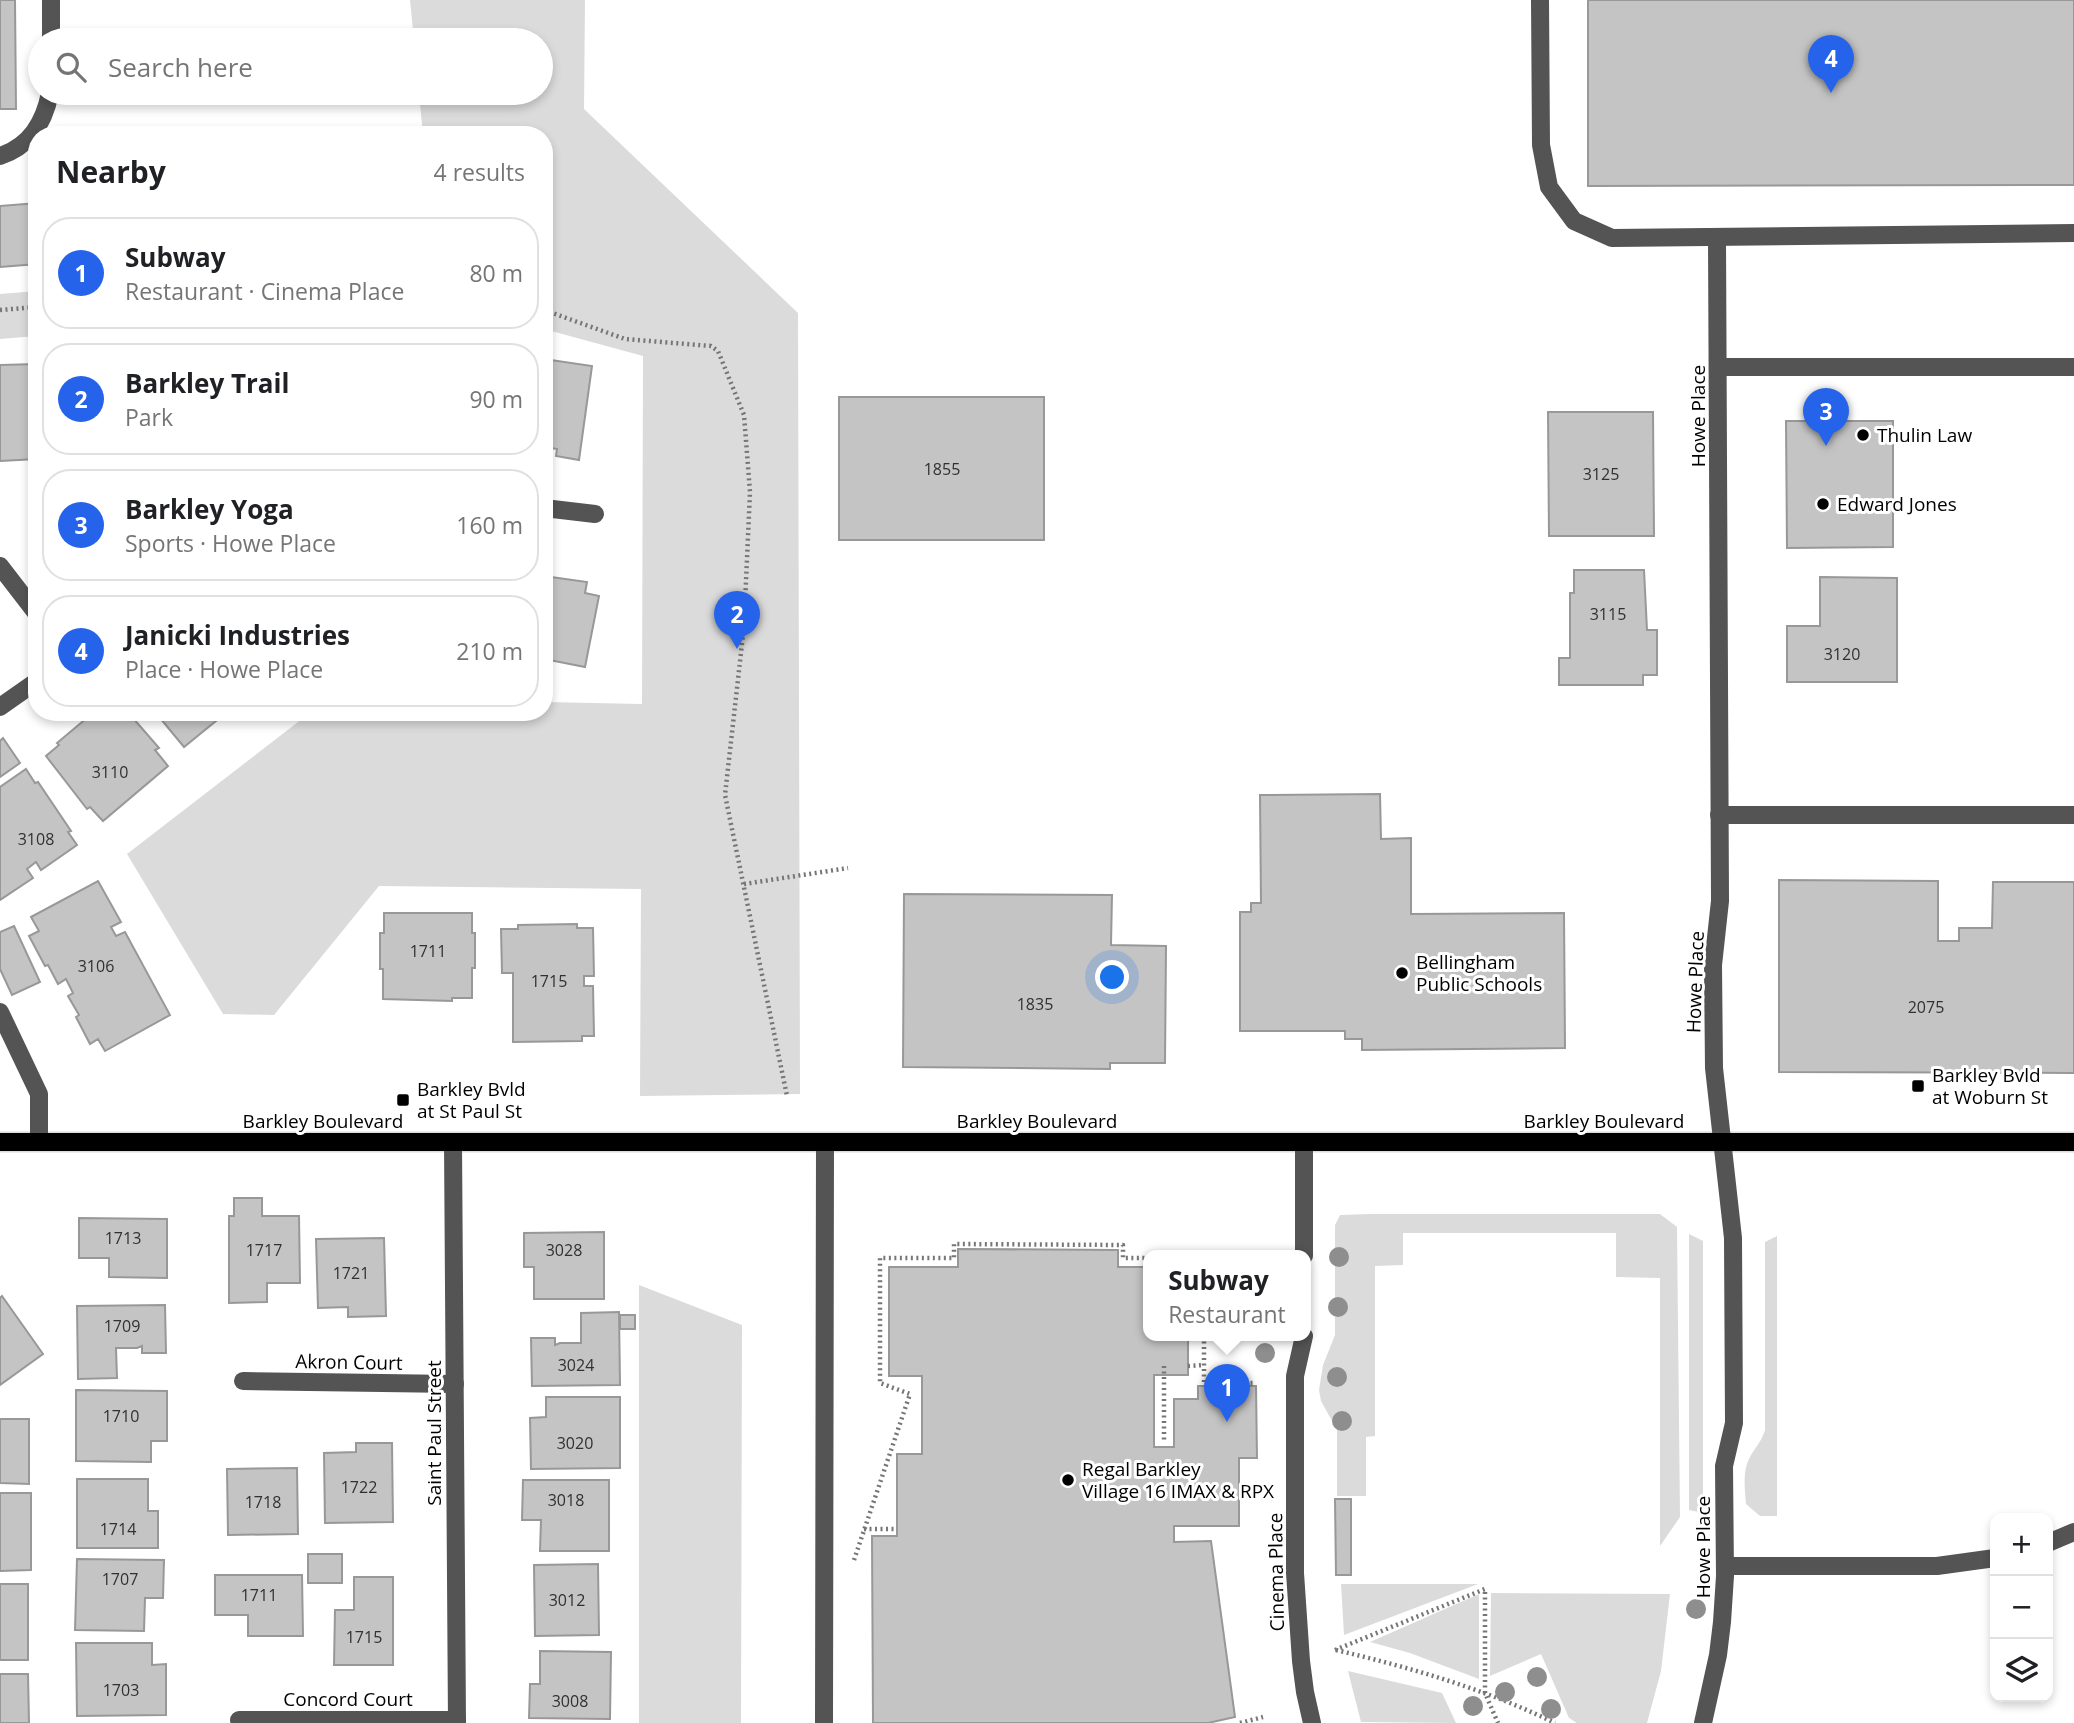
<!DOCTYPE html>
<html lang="en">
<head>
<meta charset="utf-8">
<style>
  :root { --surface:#fff; --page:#f6f6f6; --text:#202124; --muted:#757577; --line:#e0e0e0; --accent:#2563eb }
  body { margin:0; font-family:"Open Sans",sans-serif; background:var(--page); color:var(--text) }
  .controls { position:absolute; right:21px; bottom:21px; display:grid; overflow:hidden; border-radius:14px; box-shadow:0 4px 10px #0003 }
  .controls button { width:63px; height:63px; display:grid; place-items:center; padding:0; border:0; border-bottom:2px solid var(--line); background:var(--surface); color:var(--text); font:35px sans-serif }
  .you { position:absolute; left:1113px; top:978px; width:24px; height:24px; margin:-18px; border:5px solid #fff; border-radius:50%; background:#1a73e8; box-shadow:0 0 0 10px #1a73e833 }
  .badge { display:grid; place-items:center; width:46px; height:46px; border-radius:50%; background:var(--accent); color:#fff; font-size:23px; font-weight:700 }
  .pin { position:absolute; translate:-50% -58px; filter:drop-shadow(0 2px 4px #0008) }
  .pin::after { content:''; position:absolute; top:37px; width:24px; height:21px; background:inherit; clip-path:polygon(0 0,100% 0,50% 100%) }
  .popup { position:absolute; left:1143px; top:1250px; width:168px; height:91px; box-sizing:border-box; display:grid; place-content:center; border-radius:14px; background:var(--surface); filter:drop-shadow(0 2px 5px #0005); font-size:23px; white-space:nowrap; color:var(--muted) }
  .popup b { font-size:26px; color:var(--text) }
  .popup::after { content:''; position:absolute; left:50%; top:100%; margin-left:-14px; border:14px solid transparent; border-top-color:var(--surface) }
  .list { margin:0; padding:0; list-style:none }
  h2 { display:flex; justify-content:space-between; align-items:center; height:91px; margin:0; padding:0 28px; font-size:30px }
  h2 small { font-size:23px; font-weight:400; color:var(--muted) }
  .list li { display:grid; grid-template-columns:46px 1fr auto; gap:21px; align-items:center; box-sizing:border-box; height:112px; margin:0 14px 14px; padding:0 14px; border:2px solid var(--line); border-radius:28px }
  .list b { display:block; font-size:26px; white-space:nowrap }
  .list p { margin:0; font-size:23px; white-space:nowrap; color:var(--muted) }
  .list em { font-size:23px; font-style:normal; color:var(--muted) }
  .icon { flex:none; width:38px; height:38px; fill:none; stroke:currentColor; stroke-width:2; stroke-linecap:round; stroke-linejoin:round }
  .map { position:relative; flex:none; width:2074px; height:1723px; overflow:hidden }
  .search { position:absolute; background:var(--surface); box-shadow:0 4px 10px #0003; left:28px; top:28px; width:525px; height:77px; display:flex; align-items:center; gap:18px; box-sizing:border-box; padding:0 24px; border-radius:38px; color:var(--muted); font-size:26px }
  .panel { position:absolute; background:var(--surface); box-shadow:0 4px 10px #0003; left:28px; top:126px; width:525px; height:595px; border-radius:28px }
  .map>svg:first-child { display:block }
  .green { fill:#dbdbdb }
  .building { fill:#c4c4c4; stroke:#989898; stroke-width:2 }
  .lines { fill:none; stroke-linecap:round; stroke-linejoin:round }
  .major-casing { stroke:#dbdbdb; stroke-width:21 }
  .path { stroke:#767676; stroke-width:4.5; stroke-dasharray:2 3.5; stroke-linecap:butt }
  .minor { stroke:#545454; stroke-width:18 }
  .major { stroke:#000; stroke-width:18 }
  .tree { fill:#8e8e8e }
  .poi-dot { fill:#000; stroke:#fff; stroke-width:2.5 }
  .labels { text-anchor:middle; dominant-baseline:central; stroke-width:6; stroke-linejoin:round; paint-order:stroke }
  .number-label { font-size:16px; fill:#313131 }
  .street-label { font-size:19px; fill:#000; stroke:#fff }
  .poi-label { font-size:19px; fill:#000; stroke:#fff; text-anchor:start }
</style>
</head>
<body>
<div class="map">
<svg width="2074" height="1723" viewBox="0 0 2074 1723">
  <rect width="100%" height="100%" fill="#fff"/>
  <g class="green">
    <path d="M410 0H585L584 109 798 313 800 1094 640 1096 641 889 379 886 274 1015 223 1014 127 854 311 712H544V702L642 704 643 356 544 329V135H423L419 93H541V40H414Z"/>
    <path d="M37 291V336L0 339V294Z"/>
    <path d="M1370 1214H1660L1677 1227 1680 1517 1660 1546V1278L1616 1277V1233H1403V1265L1375 1266V1436L1366 1437V1496H1337V1430L1321 1401 1319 1390 1323 1365 1335 1335V1225L1340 1215Z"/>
    <path d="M1689 1234 1703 1241V1513L1689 1510Z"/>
    <path d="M1777 1236V1516H1760L1746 1504C1745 1491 1743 1476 1747 1464 1751 1451 1761 1444 1765 1430V1242Z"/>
    <path d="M639 1285 742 1325 741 1723H639Z"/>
    <path d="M1341 1584H1478L1344 1635Z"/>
    <path d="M1491 1593 1670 1594 1661 1671 1647 1723H1577L1569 1718 1541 1654 1490 1676Z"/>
    <path d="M1479 1594V1679L1410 1653 1370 1642Z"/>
    <path d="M1348 1671 1442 1693 1456 1723 1361 1722Z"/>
  </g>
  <g class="building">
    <path d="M0 0H15L16 109H0Z"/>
    <path d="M1588 0H2074V185L1588 186Z"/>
    <path d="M37 203V264L0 267V206Z"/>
    <path d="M544 359 592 366 579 460 556 456 557 449 551 448V455H544Z"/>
    <path d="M37 364V459L0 461V365Z"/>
    <rect x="839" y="397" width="205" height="143"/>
    <path d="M1548 412H1653L1654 536H1549Z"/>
    <path d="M1786 421H1893V547L1787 548Z"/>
    <path d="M1574 570H1644L1647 630H1657V675H1643V685H1559V658H1570V593H1574Z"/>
    <path d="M544 576 587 582 585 593 599 596 585 667 544 659Z"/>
    <path d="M1820 577 1897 578V682H1787V626H1820Z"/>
    <path d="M94 712H125L131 720 133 718 159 748 155 750 168 766 103 821 90 807 87 809 46 756 59 745 57 743Z"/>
    <path d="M155 712H227L184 747Z"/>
    <path d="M3 738 20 763 0 777V741Z"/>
    <path d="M26 769 35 783 38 782 71 831 68 832 77 845 41 870 36 862 27 869 33 878 0 900V787Z"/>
    <path d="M1380 794 1381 839 1411 838V914L1564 913 1565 1048 1362 1050V1039H1345V1031H1240V912H1251V903H1261L1260 795Z"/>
    <path d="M1779 880 1938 881V941H1959V928H1992L1993 882H2074V1073L1779 1072Z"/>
    <path d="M98 881 121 922 111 927 116 936 125 932 170 1015 105 1051 98 1039 90 1044 76 1017 79 1015 68 996 73 993 66 979 58 984 48 965 45 966 29 936 39 931 31 917Z"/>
    <path d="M904 894 1112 895 1111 945 1166 946 1165 1063H1110V1069L903 1067Z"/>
    <path d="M384 913H472V933H475V968H472V998H452V1001L383 999V969H380V933H384Z"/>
    <path d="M577 924V928H593L594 976H584V986H593L594 1036H582V1041L513 1042V973H502L501 929H518V925Z"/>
    <path d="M14 926 40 982 12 995 0 969V932Z"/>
    <path d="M234 1198H262V1216H299L300 1283H267V1302L229 1303V1216H234Z"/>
    <path d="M79 1218 167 1219V1278L109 1277V1258H79Z"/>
    <path d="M604 1232V1299H534V1267H524V1233Z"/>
    <path d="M384 1238 386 1316 348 1317V1307L318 1308 316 1239Z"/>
    <path d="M958 1249 1118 1250V1267H1148V1336H1188V1375H1154V1447H1174V1399H1198V1386H1256L1257 1458H1239V1526H1174V1542L1211 1541 1235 1717 1208 1723H873L872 1536H897V1454H922V1376H889V1267H958Z"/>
    <path d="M2 1296 43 1354 0 1385V1298Z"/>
    <path d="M165 1305 166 1353H142V1346L137 1348H116L117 1378 78 1379 77 1306Z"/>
    <path d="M619 1312 620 1385 532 1386 531 1338H555V1345L560 1343H581V1313Z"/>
    <rect x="620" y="1315" width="15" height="14"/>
    <path d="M76 1390 167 1391V1441H151V1462L76 1461Z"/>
    <path d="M546 1397H620V1468L531 1469 530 1418 546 1417Z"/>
    <path d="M0 1419H29V1484L0 1483Z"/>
    <path d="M356 1443H392L393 1522 325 1523 324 1453 356 1452Z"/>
    <path d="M297 1468 298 1534 228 1535 227 1469Z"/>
    <path d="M77 1479H148V1511H158V1548H77Z"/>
    <path d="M523 1480H609V1551H540L541 1520H522Z"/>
    <path d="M0 1493H31V1570L0 1571Z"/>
    <path d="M1335 1499H1351V1575H1336Z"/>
    <rect x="308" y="1554" width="34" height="29"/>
    <path d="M77 1559 164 1560 163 1598H145L144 1631 75 1630Z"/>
    <path d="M598 1564 599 1635 535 1636 534 1565Z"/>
    <path d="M215 1575H302L303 1636H248V1615H215Z"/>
    <path d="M354 1577H393V1665H334L335 1610H354Z"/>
    <rect x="0" y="1584" width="28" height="76"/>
    <path d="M76 1643H152V1665L166 1664V1715L77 1716Z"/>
    <path d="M540 1651 611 1652 610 1719 529 1718 530 1684H540Z"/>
    <path d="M0 1674H28L29 1723H0Z"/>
  </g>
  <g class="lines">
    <g class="major-casing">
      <path id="major" d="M0 1142H2074"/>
    </g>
    <g class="path">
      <path d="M0 310 37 307"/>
      <path d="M544 310 625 339 711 346 718 351 744 415 750 492 744 626 725 795 787 1096"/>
      <path d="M744 884 848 868"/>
      <path d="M1204 1336V1383H1254"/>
      <path d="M1164 1366V1443"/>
      <path d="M1188 1366 1204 1365"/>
      <path d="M864 1529H897"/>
      <path d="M854 1560 910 1394 880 1383V1258H954V1244L1123 1245V1258H1148"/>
      <path d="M1335 1650 1485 1589V1693L1498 1723"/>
      <path d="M1336 1650C1412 1668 1485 1689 1555 1723"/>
      <path d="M1240 1723 1263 1717"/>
    </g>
    <g class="minor">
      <path d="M1540 0 1541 145 1549 187 1574 221 1612 238 2074 233"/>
      <path d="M51 40V0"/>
      <path d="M0 156C30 146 44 123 50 93"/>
      <path d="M1719 367H2074"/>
      <path d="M544 508 595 514"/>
      <path d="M0 566 37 614"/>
      <path d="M0 707 37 681"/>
      <path d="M1719 815H2074"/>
      <path d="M0 1012 39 1094V1142"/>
      <path d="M453 1142 457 1723"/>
      <path d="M1304 1142V1256"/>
      <path d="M1304 1336 1295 1376V1573L1301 1661 1305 1692 1312 1723"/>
      <path d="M243 1381 455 1384"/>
      <path d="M2048 1543 2074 1532"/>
      <path d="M1725 1566H1937L1995 1558"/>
      <path d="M239 1720H457"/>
      <path d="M824 1723 825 1142"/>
      <path d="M1703 1723 1718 1655 1722 1622 1725 1576 1724 1466 1734 1423 1733 1238 1714 1068 1713 965 1720 901 1717 238"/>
    </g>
    <use href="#major" class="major"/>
  </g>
  <g class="tree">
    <circle cx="1339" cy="1257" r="10"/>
    <circle cx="1338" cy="1307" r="10"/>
    <circle cx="1265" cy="1353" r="10"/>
    <circle cx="1337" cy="1377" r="10"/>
    <circle cx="1342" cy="1421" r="10"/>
    <circle cx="1696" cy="1609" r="10"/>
    <circle cx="1537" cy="1677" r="10"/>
    <circle cx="1505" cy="1692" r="10"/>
    <circle cx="1473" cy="1706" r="10"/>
    <circle cx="1551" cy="1709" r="10"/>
  </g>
  <g class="poi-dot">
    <circle cx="1863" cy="435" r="7"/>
    <circle cx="1823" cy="504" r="7"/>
    <circle cx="1402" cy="973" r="7"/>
    <rect x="1911" y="1079" width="14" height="14" rx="3.5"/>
    <rect x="396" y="1093" width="14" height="14" rx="3.5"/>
    <circle cx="1068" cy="1480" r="7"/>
  </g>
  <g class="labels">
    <g class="number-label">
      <text x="942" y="469">1855</text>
      <text x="1601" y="474">3125</text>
      <text x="1608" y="614">3115</text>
      <text x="1842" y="654">3120</text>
      <text x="110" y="772">3110</text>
      <text x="36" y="839">3108</text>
      <text x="428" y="951">1711</text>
      <text x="96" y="966">3106</text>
      <text x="549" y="981">1715</text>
      <text x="1035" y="1004">1835</text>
      <text x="1926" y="1007">2075</text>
      <text x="123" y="1238">1713</text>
      <text x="264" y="1250">1717</text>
      <text x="564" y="1250">3028</text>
      <text x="351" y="1273">1721</text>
      <text x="122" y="1326">1709</text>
      <text x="576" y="1365">3024</text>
      <text x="121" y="1416">1710</text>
      <text x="575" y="1443">3020</text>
      <text x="359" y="1487">1722</text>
      <text x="566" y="1500">3018</text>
      <text x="263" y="1502">1718</text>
      <text x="118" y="1529">1714</text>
      <text x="120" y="1579">1707</text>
      <text x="259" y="1595">1711</text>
      <text x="567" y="1600">3012</text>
      <text x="364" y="1637">1715</text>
      <text x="121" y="1690">1703</text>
      <text x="570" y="1701">3008</text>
    </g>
    <g class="street-label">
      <text transform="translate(1698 416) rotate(-90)">Howe Place</text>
      <text transform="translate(1695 982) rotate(-88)">Howe Place</text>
      <text x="323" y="1121">Barkley Boulevard</text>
      <text x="1037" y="1121">Barkley Boulevard</text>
      <text x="1604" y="1121">Barkley Boulevard</text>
      <text transform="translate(349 1362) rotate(1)">Akron Court</text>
      <text transform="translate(434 1433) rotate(-90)">Saint Paul Street</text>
      <text transform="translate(1703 1547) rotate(-90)">Howe Place</text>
      <text transform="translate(1276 1572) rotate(-91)">Cinema Place</text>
      <text x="348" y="1699">Concord Court</text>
    </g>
    <g class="poi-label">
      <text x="1877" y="435">Thulin Law</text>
      <text x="1837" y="504">Edward Jones</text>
      <text x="1416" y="962">Bellingham<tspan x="1416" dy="22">Public Schools</tspan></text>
      <text x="1932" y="1075">Barkley Bvld<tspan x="1932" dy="22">at Woburn St</tspan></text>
      <text x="417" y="1089">Barkley Bvld<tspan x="417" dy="22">at St Paul St</tspan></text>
      <text x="1082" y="1469">Regal Barkley<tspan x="1082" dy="22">Village 16 IMAX &amp; RPX</tspan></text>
    </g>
  </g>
</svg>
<div class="controls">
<button>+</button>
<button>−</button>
<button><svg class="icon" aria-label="layers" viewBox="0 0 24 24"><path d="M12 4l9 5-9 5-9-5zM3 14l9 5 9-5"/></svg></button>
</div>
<div class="you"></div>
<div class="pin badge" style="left:1227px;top:1422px">1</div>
<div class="popup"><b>Subway</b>Restaurant</div>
<div class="pin badge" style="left:737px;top:649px">2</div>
<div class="pin badge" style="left:1826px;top:446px">3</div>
<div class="pin badge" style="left:1831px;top:93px">4</div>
<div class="search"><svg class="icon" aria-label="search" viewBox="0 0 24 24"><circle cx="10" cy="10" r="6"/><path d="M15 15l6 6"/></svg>Search here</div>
<section class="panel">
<h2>Nearby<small>4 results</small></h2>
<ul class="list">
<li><span class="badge">1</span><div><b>Subway</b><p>Restaurant · Cinema Place</p></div><em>80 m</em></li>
<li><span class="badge">2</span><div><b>Barkley Trail</b><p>Park</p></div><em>90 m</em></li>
<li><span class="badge">3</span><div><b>Barkley Yoga</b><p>Sports · Howe Place</p></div><em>160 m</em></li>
<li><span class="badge">4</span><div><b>Janicki Industries</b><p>Place · Howe Place</p></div><em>210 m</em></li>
</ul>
</section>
</div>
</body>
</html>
